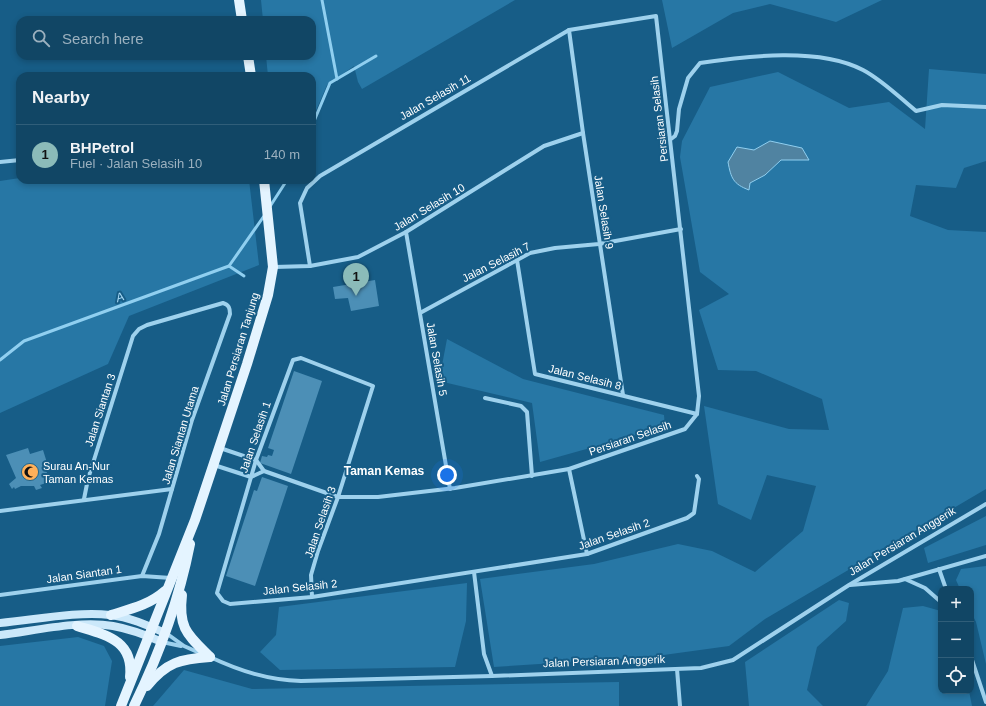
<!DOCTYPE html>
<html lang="en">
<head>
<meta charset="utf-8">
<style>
  :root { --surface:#114665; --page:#1e506e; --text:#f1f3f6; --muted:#9cb1bf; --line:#305e79; --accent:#8bbbb9 }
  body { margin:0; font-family:Arial,sans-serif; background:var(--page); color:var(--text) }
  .controls { position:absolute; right:12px; bottom:12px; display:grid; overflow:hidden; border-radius:8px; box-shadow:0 2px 6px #0003 }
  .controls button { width:36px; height:36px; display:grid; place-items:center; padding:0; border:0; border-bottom:1px solid var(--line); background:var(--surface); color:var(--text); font:20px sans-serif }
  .you { position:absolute; left:447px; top:475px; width:14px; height:14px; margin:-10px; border:3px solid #fff; border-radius:50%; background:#1a73e8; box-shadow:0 0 0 6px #1a73e833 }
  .badge { display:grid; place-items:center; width:26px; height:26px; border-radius:50%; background:var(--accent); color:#111; font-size:13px; font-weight:700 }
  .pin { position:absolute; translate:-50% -33px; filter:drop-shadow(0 1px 2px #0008) }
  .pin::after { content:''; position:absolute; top:21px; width:14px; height:12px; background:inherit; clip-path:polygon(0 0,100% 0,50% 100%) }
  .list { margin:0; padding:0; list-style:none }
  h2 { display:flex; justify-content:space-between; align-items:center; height:52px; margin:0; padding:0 16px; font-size:17px }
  h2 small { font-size:13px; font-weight:400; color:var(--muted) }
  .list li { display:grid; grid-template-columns:26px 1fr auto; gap:12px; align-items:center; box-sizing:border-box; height:60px; padding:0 16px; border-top:1px solid var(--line) }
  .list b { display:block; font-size:15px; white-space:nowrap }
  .list p { margin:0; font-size:13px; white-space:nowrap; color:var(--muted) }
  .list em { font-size:13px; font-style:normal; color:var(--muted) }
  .icon { flex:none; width:22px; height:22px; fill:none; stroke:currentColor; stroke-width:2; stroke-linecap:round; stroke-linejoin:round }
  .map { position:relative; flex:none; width:986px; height:706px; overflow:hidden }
  .search { position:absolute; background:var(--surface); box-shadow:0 2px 6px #0003; left:16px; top:16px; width:300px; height:44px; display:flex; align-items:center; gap:10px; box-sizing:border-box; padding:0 14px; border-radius:12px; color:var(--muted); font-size:15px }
  .panel { position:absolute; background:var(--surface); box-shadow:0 2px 6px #0003; left:16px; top:72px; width:300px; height:112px; border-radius:12px }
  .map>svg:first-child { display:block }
  .green { fill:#2777a5; fill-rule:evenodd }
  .water { fill:#5083a1; stroke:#90cff0 }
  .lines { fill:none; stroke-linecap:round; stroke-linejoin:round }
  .stream { stroke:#90cff0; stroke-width:3 }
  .building { fill:#4c8fb6 }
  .street { stroke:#9ed1ed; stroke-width:4 }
  .secondary { stroke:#cbe8fa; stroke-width:8 }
  .primary { stroke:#e4f4ff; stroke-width:10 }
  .labels { text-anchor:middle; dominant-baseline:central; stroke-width:4; stroke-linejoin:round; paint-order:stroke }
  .street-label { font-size:11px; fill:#fff; stroke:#175d87 }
  .poi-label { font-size:11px; fill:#fff; stroke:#175d87; text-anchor:start }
  .water-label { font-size:12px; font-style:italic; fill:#a9daf5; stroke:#175d87 }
  .neighbourhood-label { font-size:12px; font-weight:bold; fill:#fff; stroke:#175d87 }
</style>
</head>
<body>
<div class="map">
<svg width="986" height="706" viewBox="0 0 986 706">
  <rect width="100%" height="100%" fill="#175d87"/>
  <g class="green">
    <path d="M261 0H515L362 89 358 82 354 66 327 85 312 120V76H268L266 56H312V20H263Z"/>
    <path d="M662 0H882L836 22 770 4 733 13 672 48Z"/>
    <path d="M929 69 986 74V161L964 168 956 188 916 185 910 216 948 230 986 232V489L765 619 729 646 649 657 494 667 480 579 594 564 678 544 712 551 755 572 803 531 816 486 767 475 751 520 718 504 704 406 789 429 829 430 822 399 756 371 718 370 699 310 729 294 700 272 680 157 682 141 710 87 778 72 849 108 889 102 925 129ZM737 147 809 160H781L765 175 750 183 749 190Z"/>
    <path d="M20 178V180H249L259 265 129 316 108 364 0 413V181Z"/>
    <path d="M447 339 523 379 664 415 665 427 540 462 532 403 439 381Z"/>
    <path d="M986 516V545L928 563 924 548Z"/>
    <path d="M986 566V664L976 622 971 612V589H960L956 580 961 569Z"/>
    <path d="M467 583 466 621 455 667 280 670 260 652 276 635 279 607Z"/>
    <path d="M839 600 849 603 846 621 817 647 807 690 823 706H749L745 662Z"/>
    <path d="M923 606 941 611V691H969L972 706H866L888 671 903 608Z"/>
    <path d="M78 637 104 646 112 661 105 706H0V646Z"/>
    <path d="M184 670 252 689 619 682V706H153Z"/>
  </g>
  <path class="water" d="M770 141 802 148 809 160H781L765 175 750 183 749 190C733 184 731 178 728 162L737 147 754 150Z"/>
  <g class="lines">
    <g class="stream">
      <path d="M322 0 337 79"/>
      <path d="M312 126 330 83 376 56"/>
      <path d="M269 208 287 180"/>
      <path d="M229 266 244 276"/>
      <path d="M0 360 24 341 229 266 264 216"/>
    </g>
  </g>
  <g class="building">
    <path d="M375 280 379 306 351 311 348 298 335 299 333 287Z"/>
    <path d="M294 371 322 381 291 474 260 463 262 456 267 457 268 455 272 456 274 450 268 448Z"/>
    <path d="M28 448 30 454 43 450 48 466 45 467 48 476 44 478 46 483 40 485 42 488 36 490 34 486H21L15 489 14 487 12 489 9 484 16 478 6 455Z"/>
    <path d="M262 477 288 486 255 586 226 576 254 490 257 491Z"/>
  </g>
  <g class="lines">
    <g class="street">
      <path d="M569 30 583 133 623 395"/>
      <path d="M671 139 675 136 677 131 679 109 688 78 700 63C747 56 819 47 863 70 882 80 899 97 916 111L942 105 986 107"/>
      <path d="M0 162 20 160"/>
      <path d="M406 232 450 489"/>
      <path d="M517 260 535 374 697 414"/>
      <path d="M274 267 310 266 358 257 406 232 544 146 583 133"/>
      <path d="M420 313 530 253 555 248 599 244 681 229"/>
      <path d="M485 398 521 406 527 412 532 476"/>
      <path d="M220 448 256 460 264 471 338 497H378L455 488 569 469 685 429 697 414 699 396 656 16 569 30 320 176 307 188 300 203 310 266"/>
      <path d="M214 465 251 477 264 471"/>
      <path d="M569 469 587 554"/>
      <path d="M84 499 88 479 133 336 139 329 147 325 223 303C229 305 230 308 230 314L192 420 159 534 142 576"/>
      <path d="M0 511 172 489"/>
      <path d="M939 569 946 589"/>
      <path d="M474 572 484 654 492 676"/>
      <path d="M905 579 925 588 941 602"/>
      <path d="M850 585 898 581 986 556"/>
      <path d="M0 595 142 576 171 578"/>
      <path d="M312 597 311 575 318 551 338 497 373 386 301 358 293 360 256 460 217 593 223 601 230 604 312 597 587 554 687 518 694 513 699 479 697 476"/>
      <path d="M166 633 184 646 202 654"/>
      <path d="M162 642 181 646"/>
      <path d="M210 657C240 671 268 680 301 681L492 676 701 668 733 660 849 585 986 504"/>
      <path d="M971 657 986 702"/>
      <path d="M677 669 680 706"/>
    </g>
    <g class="secondary">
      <path d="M0 623C34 620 77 611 110 615 129 617 147 625 165 633"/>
      <path d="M0 635C34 631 79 620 113 626 130 629 146 635 162 642"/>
    </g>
    <g class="primary">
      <path d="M239 0 242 20"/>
      <path d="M248 56 251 76"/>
      <path d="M182 595C178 629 188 635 210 657"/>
      <path d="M111 615C131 609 149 605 165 591"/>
      <path d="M77 626C106 635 134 640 130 677"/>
      <path d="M147 686C167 662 180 659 210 657"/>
      <path d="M121 706 195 520 247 364 268 295 273 267 264 180"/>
      <path d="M134 706C159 655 179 600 190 544"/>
    </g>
  </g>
  <defs>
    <g id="mosque-disc" transform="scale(0.9)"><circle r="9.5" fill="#ffb05a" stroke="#175d87"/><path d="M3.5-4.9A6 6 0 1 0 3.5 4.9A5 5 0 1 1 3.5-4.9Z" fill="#111"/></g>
  </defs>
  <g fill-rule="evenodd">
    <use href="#mosque-disc" x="30" y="472"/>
  </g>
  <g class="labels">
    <g class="street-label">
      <text transform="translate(435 97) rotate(-30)">Jalan Selasih 11</text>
      <text transform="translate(659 119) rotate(-97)">Persiaran Selasih</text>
      <text transform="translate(429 207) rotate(-31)">Jalan Selasih 10</text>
      <text transform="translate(604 212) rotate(81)">Jalan Selasih 9</text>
      <text transform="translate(496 262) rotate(-27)">Jalan Selasih 7</text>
      <text transform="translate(238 349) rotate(-73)">Jalan Persiaran Tanjung</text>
      <text transform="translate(437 359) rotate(80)">Jalan Selasih 5</text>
      <text transform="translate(585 377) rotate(14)">Jalan Selasih 8</text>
      <text transform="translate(100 410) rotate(-72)">Jalan Siantan 3</text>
      <text transform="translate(180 435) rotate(-73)">Jalan Siantan Utama</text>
      <text transform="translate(255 437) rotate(-71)">Jalan Selasih 1</text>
      <text transform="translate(630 438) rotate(-19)">Persiaran Selasih</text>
      <text transform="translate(320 522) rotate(-71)">Jalan Selasih 3</text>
      <text transform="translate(614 534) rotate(-19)">Jalan Selasih 2</text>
      <text transform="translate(902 541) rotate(-31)">Jalan Persiaran Anggerik</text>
      <text transform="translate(84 574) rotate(-8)">Jalan Siantan 1</text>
      <text transform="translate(300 587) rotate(-6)">Jalan Selasih 2</text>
      <text transform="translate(604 661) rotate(-2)">Jalan Persiaran Anggerik</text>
    </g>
    <g class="poi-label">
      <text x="43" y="466">Surau An-Nur<tspan x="43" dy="13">Taman Kemas</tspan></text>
    </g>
    <g class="water-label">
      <text transform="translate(120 297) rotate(-20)">A</text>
    </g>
    <g class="neighbourhood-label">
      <text x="384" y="471">Taman Kemas</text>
    </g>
  </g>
</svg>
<div class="controls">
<button>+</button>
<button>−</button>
<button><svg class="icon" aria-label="locate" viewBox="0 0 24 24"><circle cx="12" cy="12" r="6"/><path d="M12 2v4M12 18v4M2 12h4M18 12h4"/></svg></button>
</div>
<div class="you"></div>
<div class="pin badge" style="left:356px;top:296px">1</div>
<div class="search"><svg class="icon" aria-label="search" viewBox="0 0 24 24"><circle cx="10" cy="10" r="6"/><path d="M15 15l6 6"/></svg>Search here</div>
<section class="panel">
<h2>Nearby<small></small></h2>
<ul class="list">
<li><span class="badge">1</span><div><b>BHPetrol</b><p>Fuel · Jalan Selasih 10</p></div><em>140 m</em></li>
</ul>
</section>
</div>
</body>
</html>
